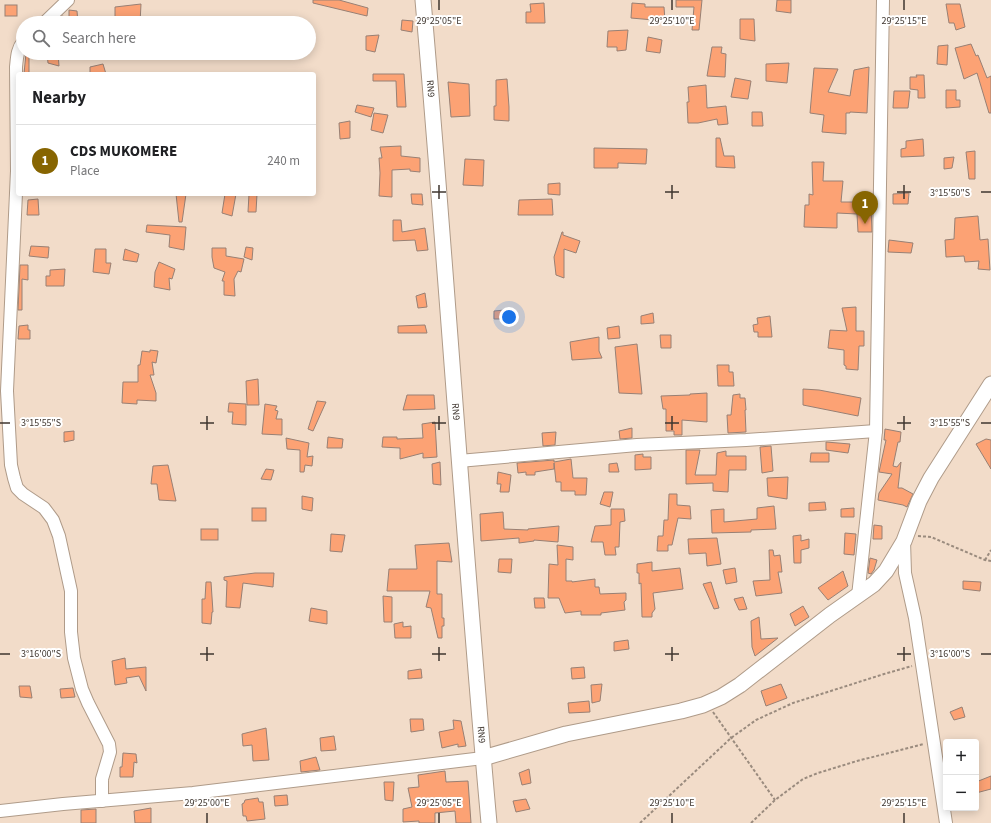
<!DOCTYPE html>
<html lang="en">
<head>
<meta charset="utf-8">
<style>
  :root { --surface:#fff; --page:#f2f2f2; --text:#202124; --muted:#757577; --line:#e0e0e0; --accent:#876501 }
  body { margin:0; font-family:"Source Sans 3",sans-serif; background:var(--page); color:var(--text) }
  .controls { position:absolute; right:12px; bottom:12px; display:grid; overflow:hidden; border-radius:4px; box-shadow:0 2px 10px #0003 }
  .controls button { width:36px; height:36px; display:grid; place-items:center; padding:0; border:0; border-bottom:1px solid var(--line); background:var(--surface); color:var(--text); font:20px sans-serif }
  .you { position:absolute; left:509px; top:317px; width:14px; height:14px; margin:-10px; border:3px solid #fff; border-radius:50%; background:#1a73e8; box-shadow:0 0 0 6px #1a73e833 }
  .badge { display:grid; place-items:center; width:26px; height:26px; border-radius:50%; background:var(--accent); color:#fff; font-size:13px; font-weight:700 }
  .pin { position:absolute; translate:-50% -33px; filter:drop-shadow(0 1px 2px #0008) }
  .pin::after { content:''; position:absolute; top:21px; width:14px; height:12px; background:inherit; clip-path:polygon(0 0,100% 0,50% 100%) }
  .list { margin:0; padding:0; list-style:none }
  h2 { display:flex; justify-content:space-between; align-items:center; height:52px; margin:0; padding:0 16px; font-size:17px }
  h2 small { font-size:13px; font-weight:400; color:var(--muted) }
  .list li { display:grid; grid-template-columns:26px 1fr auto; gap:12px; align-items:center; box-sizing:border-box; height:72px; padding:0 16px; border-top:1px solid var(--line) }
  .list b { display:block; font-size:15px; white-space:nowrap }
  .list p { margin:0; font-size:13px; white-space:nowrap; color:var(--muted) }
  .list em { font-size:13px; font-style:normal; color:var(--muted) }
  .icon { flex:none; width:22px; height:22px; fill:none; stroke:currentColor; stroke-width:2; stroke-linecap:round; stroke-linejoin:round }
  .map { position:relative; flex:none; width:991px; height:823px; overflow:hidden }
  .search { position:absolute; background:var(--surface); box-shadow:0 2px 10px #0003; left:16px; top:16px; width:300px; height:44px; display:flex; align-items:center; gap:10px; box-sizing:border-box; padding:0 14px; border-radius:22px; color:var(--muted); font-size:15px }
  .panel { position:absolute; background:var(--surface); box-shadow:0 2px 10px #0003; left:16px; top:72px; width:300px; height:124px; border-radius:4px }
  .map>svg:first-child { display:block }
  .building { fill:#fca274; stroke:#988074 }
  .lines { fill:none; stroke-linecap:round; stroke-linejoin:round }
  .minor-casing { stroke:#af9b89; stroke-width:14 }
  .major-casing { stroke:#af9b89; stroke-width:17 }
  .path { stroke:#9a8b7e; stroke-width:2; stroke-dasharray:3 2; stroke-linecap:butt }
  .minor { stroke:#fff; stroke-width:12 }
  .major { stroke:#fff; stroke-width:15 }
  .ticks { fill:none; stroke:#3f362f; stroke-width:1.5 }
  .labels { text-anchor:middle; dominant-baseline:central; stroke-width:4; stroke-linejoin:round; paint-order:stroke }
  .street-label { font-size:10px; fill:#3f362f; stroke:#fff }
  .ticks-label { font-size:10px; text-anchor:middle; fill:#3f362f; stroke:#fff; stroke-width:4; stroke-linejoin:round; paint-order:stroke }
</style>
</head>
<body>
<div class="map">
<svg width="991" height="823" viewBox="0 0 991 823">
  <rect width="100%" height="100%" fill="#f2dcc9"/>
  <g class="building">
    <path d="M313 0H339L368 8 367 16 313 3Z"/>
    <path d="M676 0H702L699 30H692L694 7H676Z"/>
    <path d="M777 0H791V13L776 11Z"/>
    <path d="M544 3 545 23H526V12H531L530 4Z"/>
    <path d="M632 3 645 4V7H664L665 21 631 18Z"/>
    <path d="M141 4 140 23H115V7Z"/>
    <path d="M946 4H960L965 27 956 30 954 23H949Z"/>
    <rect x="5" y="5" width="12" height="11"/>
    <path d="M69 10 77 11 78 23H55L62 16 69 18Z"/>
    <path d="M740 19H754L755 41 740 39Z"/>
    <path d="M402 20 413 21 412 32 401 30Z"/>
    <path d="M628 30 626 50 617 51V47H607L608 31Z"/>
    <path d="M379 35 375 52 366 50V36Z"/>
    <path d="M648 37 662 40 660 53 646 51Z"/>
    <path d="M971 44 976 56 978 55 987 78 991 76V113H989L977 73 964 79 955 48Z"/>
    <path d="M948 45 947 65 937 64 938 46Z"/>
    <path d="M712 47H722L721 53 726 54 725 77 707 76Z"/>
    <path d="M26 53H29V74H24Z"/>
    <path d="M47 53H58L59 66 48 63Z"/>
    <path d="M789 63 787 83 766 81V64Z"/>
    <path d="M103 64 106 74H90V67Z"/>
    <path d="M869 67 867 113 850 112V113H846V134L822 132 824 115 810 113 814 68 838 69 828 92 850 96 854 70Z"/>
    <path d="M373 74H404L406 107H397L396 81H373Z"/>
    <path d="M916 75H924L925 98H918V90L910 89V77H917Z"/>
    <path d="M735 78 751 81 748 99 731 97Z"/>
    <path d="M507 79 509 107V121L494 120V106H496V80Z"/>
    <path d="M448 82 469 84 470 116 451 117Z"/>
    <path d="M706 85 707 108 726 106 728 124 718 125 717 119 698 123H688L687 102H689L688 87Z"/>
    <path d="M946 90H956V100H960V107L946 108Z"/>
    <path d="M894 91H910L908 108H893Z"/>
    <path d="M357 105 374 108 371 117 355 112Z"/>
    <path d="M752 112H762L763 126H752Z"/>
    <path d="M374 113 388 115 383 133 371 130Z"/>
    <path d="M350 121V138L340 139 339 123Z"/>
    <path d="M716 138H720L724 156H734L735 168 716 167Z"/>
    <path d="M923 139 924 156 901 157V149L906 148V141Z"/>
    <path d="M401 146V156L420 158V172L410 171V169L392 170V197L379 196 380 173 379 158H382L380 147Z"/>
    <path d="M594 148 647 149 646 164 618 163V168H594Z"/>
    <path d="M975 151V179H969L966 152Z"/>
    <path d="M954 157 952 168 944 169V158Z"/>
    <path d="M465 159 484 160 483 186 463 185Z"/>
    <path d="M812 162H824L823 181H843L841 202H865V206L871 207 872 232H858L857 214 837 213V228L804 227 805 205H809V194L813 195Z"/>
    <path d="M560 183V195L548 194V184Z"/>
    <path d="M909 193 908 204H893V194Z"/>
    <path d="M176 194H186L182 222H179Z"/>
    <path d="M225 194H236L232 216 222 213Z"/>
    <path d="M249 194H257L256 212H248Z"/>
    <path d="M411 194H422L423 205 412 204Z"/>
    <path d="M38 199 39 215H27L28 200Z"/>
    <path d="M552 199 553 215H518L519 200Z"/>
    <path d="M978 216 980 240 988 239 990 270 978 269 979 261 965 262 964 256 946 257 945 240 954 239 955 218Z"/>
    <path d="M393 220H401L402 232 425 228 428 250 417 251 415 240 393 241Z"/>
    <path d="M147 225 186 227 184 250 169 247 170 235 146 232Z"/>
    <path d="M562 232H563V235L580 241 576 253 564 249V278L556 275 554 257Z"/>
    <path d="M889 240 913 243 911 253 888 252Z"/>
    <path d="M31 246 49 247 48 258 29 256Z"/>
    <path d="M246 247 253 248 252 260 244 257Z"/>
    <path d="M212 248H226V256L244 259 241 272 238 271 234 279 235 296 224 295V281H222L225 272 214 268 212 257Z"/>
    <path d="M95 249H106V263H111L109 274 93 272Z"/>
    <path d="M125 249 139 254 137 262 123 260Z"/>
    <path d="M159 262 175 269 172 279 169 278 170 290 154 287 155 272Z"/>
    <path d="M20 265H28V280L22 279V310H18Z"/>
    <path d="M65 269 64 286H46V276H50V270Z"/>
    <path d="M425 293 427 307 418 308 416 296Z"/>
    <path d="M856 307V331H864V346H859L858 370 846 369V366L844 365V350L828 348 830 330 847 331 842 308Z"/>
    <path d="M505 310 506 319H494V311Z"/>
    <path d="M653 313 654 323 641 324V316Z"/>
    <path d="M770 316 772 337H758V332H754L753 325 758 324 757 318Z"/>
    <path d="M28 325V330H30V339H18L19 326Z"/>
    <path d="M425 325 427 333H398V326Z"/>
    <path d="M619 326 620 338 608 339 607 328Z"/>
    <path d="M660 335H671V348H661Z"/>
    <path d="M599 337V351L602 358 572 360 570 342Z"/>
    <path d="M637 344 642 394 619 393 615 347Z"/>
    <path d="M150 350 158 351 156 363 152 362 154 375H150L156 393V401L137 400V404L122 403 123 382H138V365H140L142 351 150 352Z"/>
    <path d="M717 365H729V372H733L734 386H718Z"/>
    <path d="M258 379 259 405H247L246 381Z"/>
    <path d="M803 389 819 390 861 398 858 416 803 405Z"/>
    <path d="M707 393V422L682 420V435H674V431H666V409H663L661 396 690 395V394Z"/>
    <path d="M740 394V398H745L746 410H745L746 432 728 433 727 415H731L733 395Z"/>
    <path d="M407 395H434L435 409 403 410Z"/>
    <path d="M317 401 326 402 313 431 308 429Z"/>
    <path d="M229 403 246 404V425L232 424 233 412H228Z"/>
    <path d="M265 404 277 406 275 410 278 411 276 419H282V435L262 434Z"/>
    <path d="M435 422 437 457 423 458V453L400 459V448L382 447 383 437H397V439L423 438 422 424Z"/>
    <path d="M632 428V438L620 439 619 431Z"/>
    <path d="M885 429 901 432 900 442H898L893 466 897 467 901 462 898 488H902L913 494 907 507 903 505 878 500 879 493 892 474 879 472 886 440H884Z"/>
    <path d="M74 431V440L64 442V432Z"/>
    <path d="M556 432 555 445 543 446 542 433Z"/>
    <path d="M328 437 343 439 342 448H327Z"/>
    <path d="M286 438 309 443 307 457 313 456 312 466 305 465 304 472H300V450L287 449Z"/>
    <path d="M986 439 991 440V469L976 444Z"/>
    <path d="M826 442 850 444 848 453 826 450Z"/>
    <path d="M771 446 773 471 762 473 760 447Z"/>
    <path d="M686 450H700L695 475H716L717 453 726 451V456H746V470H729L728 492 713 491V483L686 484Z"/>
    <path d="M811 453H829V462H810Z"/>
    <path d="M643 454V457H651V469L635 470V455Z"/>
    <path d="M571 459 573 478H587L586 495H575V491H561V482H556L554 463V469L535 472V475H526V472L518 473 517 463 554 460V462Z"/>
    <path d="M440 462 441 485 433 484 432 464Z"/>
    <path d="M617 463 619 472H609V464Z"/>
    <path d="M168 465 176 501 159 500 157 484H151L153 466Z"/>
    <path d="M266 469 274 470 271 480 261 479Z"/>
    <path d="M498 472 511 475 509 492H500L501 484H497Z"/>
    <path d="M788 477 787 499 768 496 767 478Z"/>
    <path d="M604 492H613L610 507 600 504Z"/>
    <path d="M669 494H677V505L690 506 691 519 678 518 672 545H668V551H657L658 536H663L664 520H668Z"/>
    <path d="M302 496 313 498 312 511 302 509Z"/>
    <path d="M825 502 826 510 809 511V503Z"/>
    <path d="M774 506 776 529 751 530V532L712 533 711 510 724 509V522L757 519V508Z"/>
    <rect x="252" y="508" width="14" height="13"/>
    <path d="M854 508V517H841V509Z"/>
    <path d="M611 509H624L625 521 620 522 619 547H615L616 555H605L603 542H591L595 526 611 525Z"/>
    <path d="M503 512 504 529 528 530V529L559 526 558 542 534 540V541L519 543V538L481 541 480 514Z"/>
    <path d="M874 525 882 526V539H873Z"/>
    <rect x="201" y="529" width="17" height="11"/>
    <path d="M845 533 856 534 854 555 844 554Z"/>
    <path d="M331 534 345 535 342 552 330 551Z"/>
    <path d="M801 535V541L809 539V548L801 550V563H794L793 536Z"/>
    <path d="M717 538 721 564 707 566 706 553 689 554 688 539Z"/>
    <path d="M449 543 452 562 437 561V594H442V618H444V626H442V638H438L431 608 426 607 430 591H387L389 569H417L415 545Z"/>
    <path d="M557 545 573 547V560L566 559V581H572V582L595 579V587H599L600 594 626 593V600L624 602 625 610 601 613V615H581V611L565 613 559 598H548L549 564 558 565Z"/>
    <path d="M769 550H773L774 556 780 555 782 572H778L782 593 756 596 753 581 770 580Z"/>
    <path d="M870 558 877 560 874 570 871 574 868 573Z"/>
    <path d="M499 559H512L511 573 498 572Z"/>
    <path d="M652 562V571L680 568 683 589 653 593 655 609 652 613V617H642L641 583 639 584V573H637V564Z"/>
    <path d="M735 568 737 582 726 584 723 570Z"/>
    <path d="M843 571 848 586 828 600 818 588Z"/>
    <path d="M255 573H274L273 587 243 583 240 608 226 607 227 581 224 580V577Z"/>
    <path d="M963 581 981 582 980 591 963 589Z"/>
    <path d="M206 582H211L213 612H212L211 624 202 623V599H205Z"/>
    <path d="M711 582 719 608 714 609 703 584Z"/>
    <path d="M383 596 392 597V622H384Z"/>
    <path d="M743 597 747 609 739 610 734 599Z"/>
    <path d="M534 598H544L545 608H535Z"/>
    <path d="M803 606 809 617 795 626 790 614Z"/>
    <path d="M311 608 327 611V624L309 621Z"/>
    <path d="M759 617 761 639 778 638 755 656 752 647 751 621Z"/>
    <path d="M403 622V627L411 626V638H395L394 624Z"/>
    <path d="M628 640 629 649 614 651V642Z"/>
    <path d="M125 658 126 669 146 667V691L139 676 126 678 127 683 115 685 112 661Z"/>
    <path d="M584 667 585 678 572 679 571 668Z"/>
    <path d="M421 669 422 678 408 679V671Z"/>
    <path d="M602 684 600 701 592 703 591 685Z"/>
    <path d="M781 684 787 698 766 706 761 691Z"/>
    <path d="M19 686H30L32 698 20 697Z"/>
    <path d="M73 688 75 697 61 698 60 689Z"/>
    <path d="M589 701 590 712 569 713 568 703Z"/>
    <path d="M962 707 965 717 954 720 950 712Z"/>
    <path d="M410 719H423L424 730 411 732Z"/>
    <path d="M453 720 461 721 466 746 458 747V744L442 748 439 732 454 729Z"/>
    <path d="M266 728 269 760 253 761 252 745 243 746 242 734Z"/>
    <path d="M334 736 336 750 321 751 320 738Z"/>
    <path d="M123 753 136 754 137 763 134 762 133 777H120V767H122Z"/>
    <path d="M316 757 320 770 301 772 300 761Z"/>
    <path d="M529 769 531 783 522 785 519 773Z"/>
    <path d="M445 771 446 782 468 781 471 823H456L455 811 435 813V823H419V821L403 822V809L412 807 408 788 419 787 418 775Z"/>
    <path d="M991 776V789L976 793V782Z"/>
    <path d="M384 782H394L393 801 385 800Z"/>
    <path d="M287 795 288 805 275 806 274 796Z"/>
    <path d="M258 798 259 802H263L265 819 247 821 246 816H243L242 804 244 803 245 800Z"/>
    <path d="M526 799 530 809 516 812 513 801Z"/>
    <path d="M151 808V823H135L134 811Z"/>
    <path d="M96 809V823H81V810Z"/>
  </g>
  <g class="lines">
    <g class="minor-casing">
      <g id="minor">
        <path d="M44 23 68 0"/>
        <path d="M23 42C17 49 17 58 16 67L17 171 7 391 11 465 14 478 17 488 23 494 44 508 53 520 59 536 71 591V632L74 658 82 689 88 703 109 744 110 752 102 779V801"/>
        <path d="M459 461 637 445 746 440 876 431"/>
        <path d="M904 541 905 573 915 618 946 823"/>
        <path d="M858 596 876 431 883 0"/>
        <path d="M0 811 63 804 193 793 483 758"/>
      </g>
    </g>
    <g class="major-casing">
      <g id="major">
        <path id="s1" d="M423 0C447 274 464 549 489 823"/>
        <path d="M483 758 566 734 681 711 703 705 721 697 740 685 830 615 874 584 886 571 904 541 919 501 931 478 991 384"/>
      </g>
    </g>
    <g class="path">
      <path d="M918 536 931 537 985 560 991 561"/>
      <path d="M985 560 991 550"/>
      <path d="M713 712 775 800"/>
      <path d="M640 823 731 738 756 720 793 703 884 674 912 666"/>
      <path d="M751 823 775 800 803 779 818 773 857 761 924 744"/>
    </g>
    <use href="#minor" class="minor"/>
    <use href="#major" class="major"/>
  </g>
  <path class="ticks" d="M439 0V10M672 0V10M904 0V10M439 185V199M672 185V199M904 185V199M432 192H446M665 192H679M897 192H911M981 192H991M207 416V430M439 416V430M672 416V430M904 416V430M0 423H10M200 423H214M432 423H446M665 423H679M897 423H911M981 423H991M207 647V661M439 647V661M672 647V661M904 647V661M0 654H10M200 654H214M432 654H446M665 654H679M897 654H911M981 654H991M207 813V823M439 813V823M672 813V823M904 813V823"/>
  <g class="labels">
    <g class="street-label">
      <text stroke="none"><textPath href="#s1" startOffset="89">RN9</textPath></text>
      <text stroke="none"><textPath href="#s1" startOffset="413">RN9</textPath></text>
      <text stroke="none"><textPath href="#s1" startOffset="737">RN9</textPath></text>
    </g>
  </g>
  <g class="ticks-label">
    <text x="439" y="24">29°25'05"E</text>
    <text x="672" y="24">29°25'10"E</text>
    <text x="904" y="24">29°25'15"E</text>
    <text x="950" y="196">3°15'50"S</text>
    <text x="41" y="426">3°15'55"S</text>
    <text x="950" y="426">3°15'55"S</text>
    <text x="41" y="657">3°16'00"S</text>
    <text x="950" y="657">3°16'00"S</text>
    <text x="207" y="806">29°25'00"E</text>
    <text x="439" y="806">29°25'05"E</text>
    <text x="672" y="806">29°25'10"E</text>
    <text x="904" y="806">29°25'15"E</text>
  </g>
</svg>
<div class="controls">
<button>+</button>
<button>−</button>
</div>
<div class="you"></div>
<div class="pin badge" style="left:865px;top:224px">1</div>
<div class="search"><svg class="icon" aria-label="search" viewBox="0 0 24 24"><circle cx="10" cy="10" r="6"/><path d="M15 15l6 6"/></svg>Search here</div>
<section class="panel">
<h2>Nearby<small></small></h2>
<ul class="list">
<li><span class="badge">1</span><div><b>CDS MUKOMERE</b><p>Place</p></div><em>240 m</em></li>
</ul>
</section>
</div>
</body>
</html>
